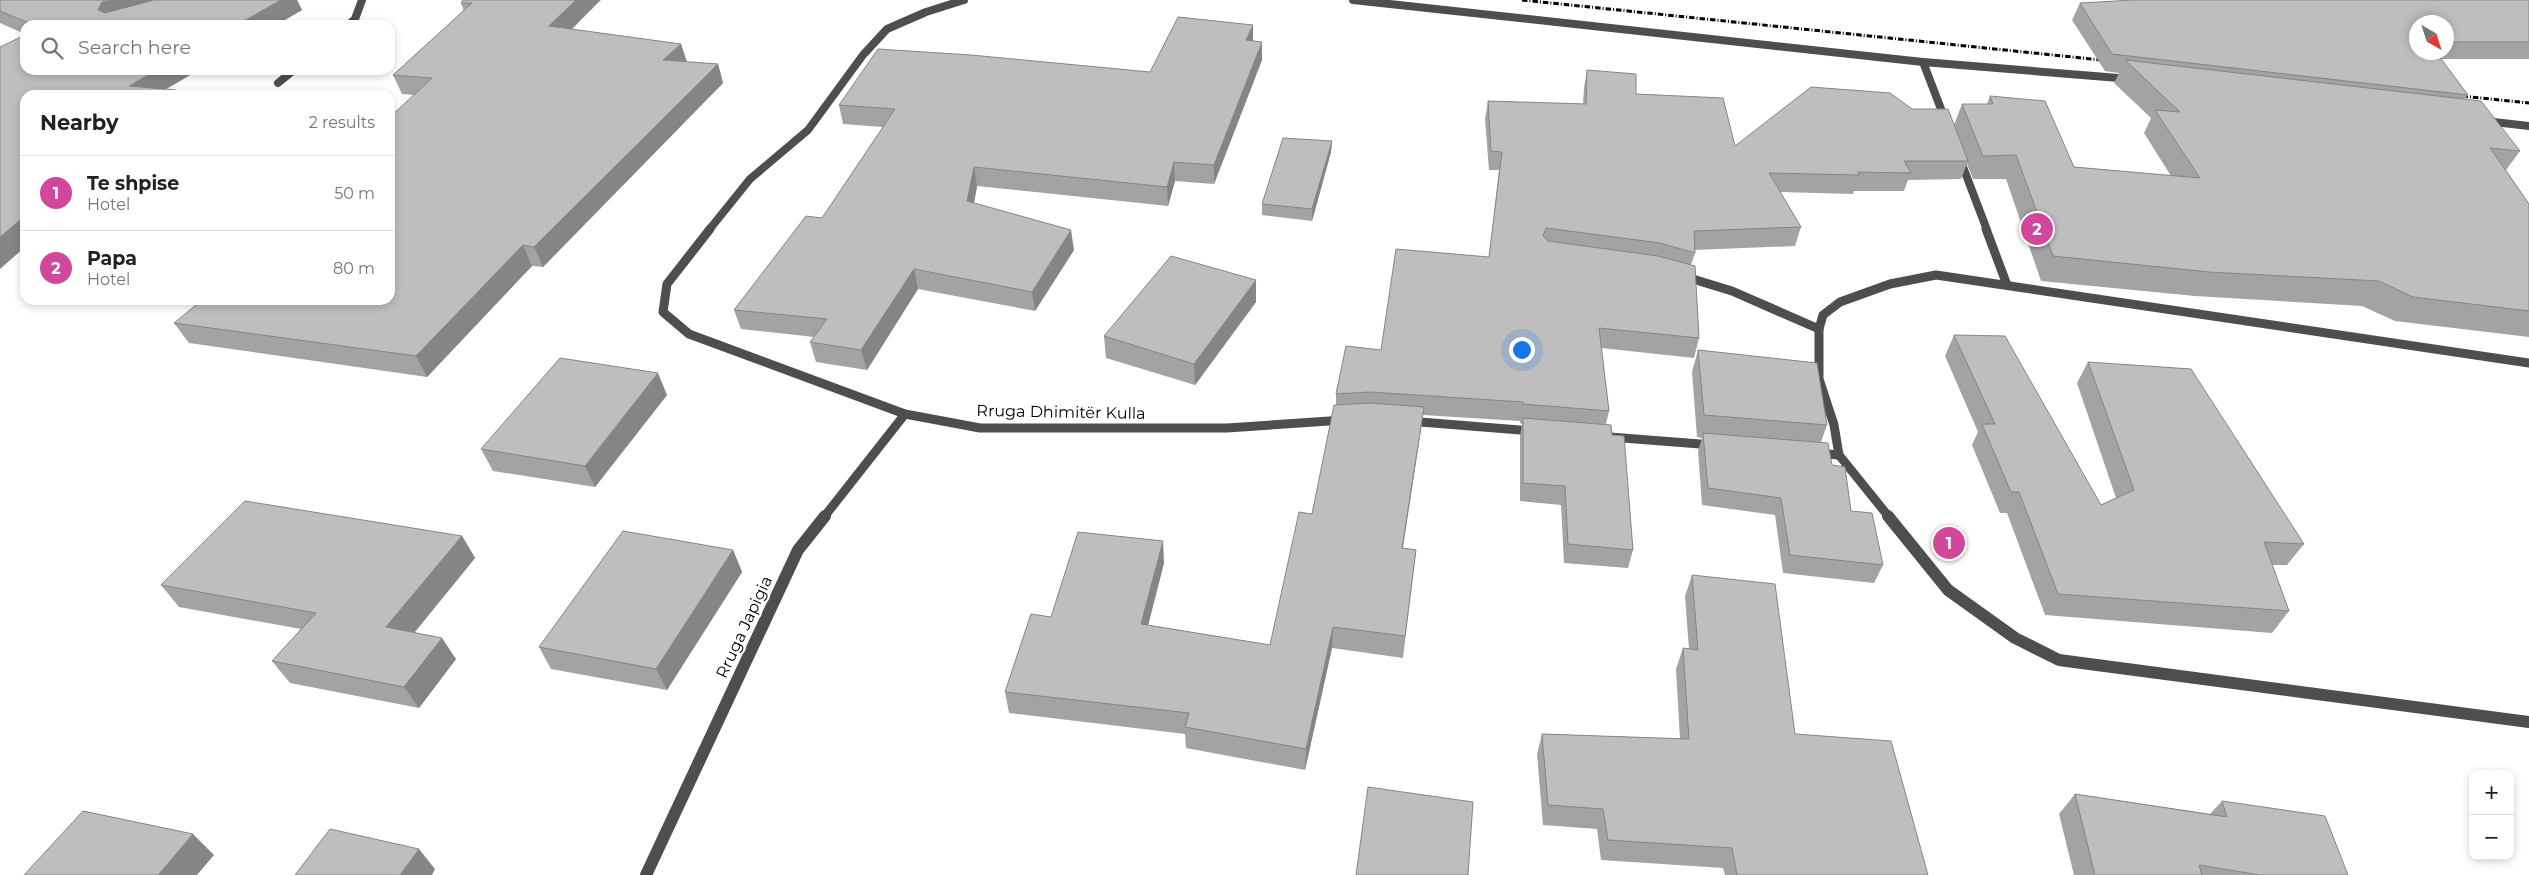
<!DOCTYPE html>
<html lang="en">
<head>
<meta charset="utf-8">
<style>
  :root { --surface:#fff; --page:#f2f2f2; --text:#202124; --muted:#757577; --line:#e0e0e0; --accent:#000 }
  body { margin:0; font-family:Montserrat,sans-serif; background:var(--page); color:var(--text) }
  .controls { position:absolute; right:15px; bottom:15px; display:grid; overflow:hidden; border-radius:10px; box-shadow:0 2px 8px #0003 }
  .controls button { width:45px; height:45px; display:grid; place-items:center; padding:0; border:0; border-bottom:1px solid var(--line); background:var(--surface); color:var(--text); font:25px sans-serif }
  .compass { position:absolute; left:2409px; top:15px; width:45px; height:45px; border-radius:50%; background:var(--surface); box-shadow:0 2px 8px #0003; rotate:141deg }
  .you { position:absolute; left:1521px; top:349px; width:18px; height:18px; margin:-12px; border:4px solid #fff; border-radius:50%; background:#1a73e8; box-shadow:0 0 0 8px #1a73e833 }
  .badge { display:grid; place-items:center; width:32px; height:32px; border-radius:50%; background:var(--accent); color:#fff; font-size:16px; font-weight:700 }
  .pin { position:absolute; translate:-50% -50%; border:2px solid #fff; box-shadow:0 1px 5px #0006 }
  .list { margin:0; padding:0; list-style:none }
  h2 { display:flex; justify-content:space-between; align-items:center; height:65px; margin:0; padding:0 20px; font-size:21px }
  h2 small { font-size:16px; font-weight:400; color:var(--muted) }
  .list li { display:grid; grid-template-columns:32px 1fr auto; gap:15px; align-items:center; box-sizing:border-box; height:75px; padding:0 20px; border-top:1px solid var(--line) }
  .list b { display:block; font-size:19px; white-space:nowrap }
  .list p { margin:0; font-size:16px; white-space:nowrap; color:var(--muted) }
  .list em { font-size:16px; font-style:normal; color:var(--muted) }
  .icon { flex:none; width:28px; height:28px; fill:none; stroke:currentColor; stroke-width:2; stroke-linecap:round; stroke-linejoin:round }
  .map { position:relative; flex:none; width:2529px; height:875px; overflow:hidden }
  .search { position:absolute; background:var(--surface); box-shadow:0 2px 8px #0003; left:20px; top:20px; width:375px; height:55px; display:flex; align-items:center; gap:12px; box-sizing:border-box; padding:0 18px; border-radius:15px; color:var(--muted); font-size:19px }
  .panel { position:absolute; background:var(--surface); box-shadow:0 2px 8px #0003; left:20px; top:90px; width:375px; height:215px; border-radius:15px }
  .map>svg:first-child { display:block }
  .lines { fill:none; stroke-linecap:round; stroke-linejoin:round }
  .street-far2 { stroke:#4e4e4e; stroke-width:8 }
  .street-far1 { stroke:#4e4e4e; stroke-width:9 }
  .street { stroke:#4e4e4e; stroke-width:12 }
  .rail { stroke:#000; stroke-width:3; stroke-dasharray:5.5 2 1 2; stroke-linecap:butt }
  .wall { fill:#a3a3a3; fill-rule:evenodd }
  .shaded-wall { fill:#858585 }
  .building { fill:#bebebe; stroke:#858585 }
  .labels { text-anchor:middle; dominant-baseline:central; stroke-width:4.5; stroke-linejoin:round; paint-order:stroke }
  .street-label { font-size:16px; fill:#000; stroke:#fff }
</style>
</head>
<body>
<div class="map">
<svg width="2529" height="875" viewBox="0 0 2529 875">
  <rect width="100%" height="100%" fill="#fff"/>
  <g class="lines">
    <g class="street-far2">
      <path d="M1353 0 1923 62 2131 79"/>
      <path d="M348 25 355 19 362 0"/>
      <path d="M1923 62 1946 122"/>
      <path d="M278 83 294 70"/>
      <path d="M2485 121 2529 126"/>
      <path d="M1960 159 1987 230"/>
      <path d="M709 230 750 179 808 130 863 55 887 29 926 12 964 0"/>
    </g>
    <g class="street-far1">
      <path d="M710 229 667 284 663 312 689 334 905 414 980 428H1227L1344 420"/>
      <path d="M1986 229 2007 285"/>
      <path d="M1683 276 1732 291 1819 329"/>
      <path d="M1408 421 1533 431"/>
      <path d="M1610 437 1713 445"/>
      <path d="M1817 453 1839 455"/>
      <path d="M824 517 905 414"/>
      <path d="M1889 517 1839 455 1834 425 1819 379V329L1823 315 1840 302 1890 284 1936 275 2529 363"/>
    </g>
    <g class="street">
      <path d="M1888 516 1948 590 2015 638 2059 660 2529 722"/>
      <path d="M646 875 798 550 825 516"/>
    </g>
    <g class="rail">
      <path d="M1522 0 2111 61"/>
      <path d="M2452 95 2529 103"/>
    </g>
  </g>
  <g class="wall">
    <path d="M0 0H297L302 10 276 25H25V34L0 23Z"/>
    <path d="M463 0H601L572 29 681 44 687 62 718 64 723 83 543 267 532 266 427 377 189 343 174 323 390 300 414 95 402 94 393 75 464 11 461 3Z"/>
    <path d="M2529 0V59H2440L2468 95 2465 99 2520 151 2506 170 2529 204V337L2395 321 2362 306 2195 296 2041 281 2006 179H1973L1967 164 1961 179 1908 180 1904 191H1854L1853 194 1780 192 1801 227 1795 246 1694 250 1695 253 1691 265 1699 338 1694 358 1601 348 1609 411 1606 424 1612 435 1633 550 1628 568 1564 563 1561 505 1520 501V436L1522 424 1520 423V421L1423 415 1403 548 1416 550 1403 658 1332 648 1305 770 1186 748 1185 734 1009 713 1005 692 1051 617 1164 563 1148 625 1270 645 1312 514 1336 405V394L1381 350 1489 257 1499 170H1489L1485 119 1488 101 1583 104 1584 88 1587 70 1636 94 1735 146 1912 109 1954 125 1962 104H1987L1990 96 2074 167 2171 176 2144 133 2151 118 2114 83 2119 73 2105 71 2072 20 2080 3ZM2446 22V52H2416Z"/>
    <path d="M1253 41 1262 60 1214 184 1175 181 1168 206 977 186 974 203 1074 250 1035 311 918 289 867 370 816 362 810 342 814 337 741 329 734 310 822 218 883 127 843 124 839 105 1150 72Z"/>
    <path d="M1332 141 1331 152 1312 221 1262 215V204Z"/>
    <path d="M1256 280V302L1195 385 1106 358 1104 336Z"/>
    <path d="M1954 335 2101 505 2116 498 2077 383 2088 362 2304 544 2287 565H2272L2289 611 2272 633 2045 615 2007 513H2000L1972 445 1978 432 1945 356Z"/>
    <path d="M1698 350 1827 425 1821 442 1851 511 1883 565 1874 583 1783 573 1775 515 1702 505 1698 451 1702 438 1697 437 1692 372Z"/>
    <path d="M667 395 595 487 493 471 481 449Z"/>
    <path d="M462 536 475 558 414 633 456 659 419 708 290 683 272 661 301 629 179 607 161 585Z"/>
    <path d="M733 550 742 572 667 690 551 669 539 647Z"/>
    <path d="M1692 575 1795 734 1928 875H1725L1723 868 1601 860 1597 829 1543 825 1537 754 1542 734 1680 739 1676 669 1683 648 1689 649 1685 596Z"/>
    <path d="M2075 794 2210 814 2222 801 2348 875H2074L2059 814Z"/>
  </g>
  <g class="shaded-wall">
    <path d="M111 0H188L113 20 98 10 102 2Z"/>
    <path d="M281 0H297L302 10 276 25H237Z"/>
    <path d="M576 0H600L556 45 549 26Z"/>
    <path d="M1253 25V43L1246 40Z"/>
    <path d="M1262 42V60L1214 184V165Z"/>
    <path d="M681 44 687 63 663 60Z"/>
    <path d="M718 64 723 83 543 267 534 247Z"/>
    <path d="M157 70H199L156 95 129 86Z"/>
    <path d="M176 90 179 95H170Z"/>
    <path d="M1332 141 1331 152 1312 221V209Z"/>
    <path d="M1174 162 1175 181 1168 206 1167 187Z"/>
    <path d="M974 167 977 186 971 220 967 201Z"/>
    <path d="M25 216V247L0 269V237Z"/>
    <path d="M1071 230 1074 250 1035 311 1032 292Z"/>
    <path d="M523 245 532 266 427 377 416 356Z"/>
    <path d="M914 269 918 289 867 370 861 350Z"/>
    <path d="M1256 280V302L1195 385 1194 364Z"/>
    <path d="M658 373 667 395 595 487 585 466Z"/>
    <path d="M1424 407 1421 429 1399 570 1402 548Z"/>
    <path d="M462 536 475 558 401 649 386 627Z"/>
    <path d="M1163 541 1164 563 1143 645 1141 624Z"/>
    <path d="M733 550 742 572 667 690 656 669Z"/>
    <path d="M1333 627 1332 648 1305 770 1306 749Z"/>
    <path d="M442 638 456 659 419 708 404 687Z"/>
    <path d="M193 834 214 855 197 875H158Z"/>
    <path d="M419 849 435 869 432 875H400Z"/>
  </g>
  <g class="building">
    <path d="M0 0H111L102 2 98 10 105 13 154 0H281L237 25H34L0 11Z"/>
    <path d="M463 0H576L549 26 681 44 663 60 718 64 534 247 523 245 416 356 174 323 202 300H390V117L432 78 393 75 472 3H461Z"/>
    <path d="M2133 0H2529V42H2446V22H2416V52H2436L2468 95 2112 54 2080 3Z"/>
    <path d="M1178 17 1253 25 1246 40 1262 42 1214 165 1174 162 1167 187 974 167 967 201 1071 230 1032 292 914 269 861 350 810 342 827 319 734 310 806 216 822 218 895 109 839 105 878 49 971 55 1150 72Z"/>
    <path d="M25 35V70H157L129 86 176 90 170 95H25V216L0 237V47Z"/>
    <path d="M2125 60 2481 101 2520 151 2490 148 2529 204V311L2413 297 2379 281 2209 272 2053 256 2016 155 1983 156 1962 104H1993L1990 96 2045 101 2074 167 2200 178 2155 110 2180 112Z"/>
    <path d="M1587 70 1636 74V94L1723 98 1735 146 1811 87 1890 93 1912 109H1948L1968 161H1904L1911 173 1858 172 1859 175 1769 173 1801 227 1694 231 1695 253 1660 243 1546 228 1543 236 1548 241 1658 256 1695 266 1699 338 1599 328 1609 411 1523 404V402L1370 392 1336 394 1346 346 1381 350 1396 249 1489 257 1502 152 1491 151 1488 101 1586 104Z"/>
    <path d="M1283 138 1332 141 1312 209 1262 204Z"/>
    <path d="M1171 256 1256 280 1194 364 1104 336Z"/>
    <path d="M1954 335 2005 336 2101 505 2134 490 2088 362 2191 369 2304 544 2264 542 2289 611 2058 594 2019 492H2011L1982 424H1995Z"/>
    <path d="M1698 350 1817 363 1827 425 1704 415Z"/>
    <path d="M560 358 658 373 585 466 481 449Z"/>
    <path d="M1370 403 1424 407 1402 548 1416 550 1405 636 1333 627 1306 749 1185 727 1189 713 1005 692 1031 614 1051 617 1078 532 1163 541 1141 624 1270 645 1299 512 1312 514 1334 405Z"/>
    <path d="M1523 418 1611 425 1612 435 1624 436 1633 550 1568 544 1565 486 1523 483Z"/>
    <path d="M1703 433 1828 443 1832 465 1845 467 1851 511 1872 513 1883 565 1790 555 1781 498 1708 488Z"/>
    <path d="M245 501 462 536 386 627 442 638 404 687 272 661 316 613 161 585Z"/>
    <path d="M623 531 733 550 656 669 539 647Z"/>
    <path d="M1692 575 1775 584 1795 734 1891 741 1928 875H1737L1732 848 1608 840 1603 809 1548 805 1542 734 1689 739 1683 648 1698 650Z"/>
    <path d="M1368 787 1473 802 1468 875H1356Z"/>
    <path d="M2075 794 2227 817 2222 801 2325 816 2348 875H2260L2199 865 2202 875H2095Z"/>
    <path d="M83 811 193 834 158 875H24Z"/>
    <path d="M330 829 419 849 400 875H295Z"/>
  </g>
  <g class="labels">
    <g class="street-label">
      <text transform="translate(1061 412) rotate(1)">Rruga Dhimitër Kulla</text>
      <text transform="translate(744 627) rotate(-65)">Rruga Japigia</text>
    </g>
  </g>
</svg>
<div class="controls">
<button>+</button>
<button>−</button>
</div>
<svg class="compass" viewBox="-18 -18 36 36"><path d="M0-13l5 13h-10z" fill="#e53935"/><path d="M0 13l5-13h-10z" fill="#757577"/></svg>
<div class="you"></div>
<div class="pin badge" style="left:1949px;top:543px;background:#d1479c">1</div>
<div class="pin badge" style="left:2037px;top:229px;background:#d1479c">2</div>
<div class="search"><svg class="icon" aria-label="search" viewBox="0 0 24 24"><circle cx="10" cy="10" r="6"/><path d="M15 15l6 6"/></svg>Search here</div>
<section class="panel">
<h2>Nearby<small>2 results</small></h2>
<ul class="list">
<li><span class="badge" style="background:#d1479c">1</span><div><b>Te shpise</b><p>Hotel</p></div><em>50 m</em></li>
<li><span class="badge" style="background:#d1479c">2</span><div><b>Papa</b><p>Hotel</p></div><em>80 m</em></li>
</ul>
</section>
</div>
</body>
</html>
